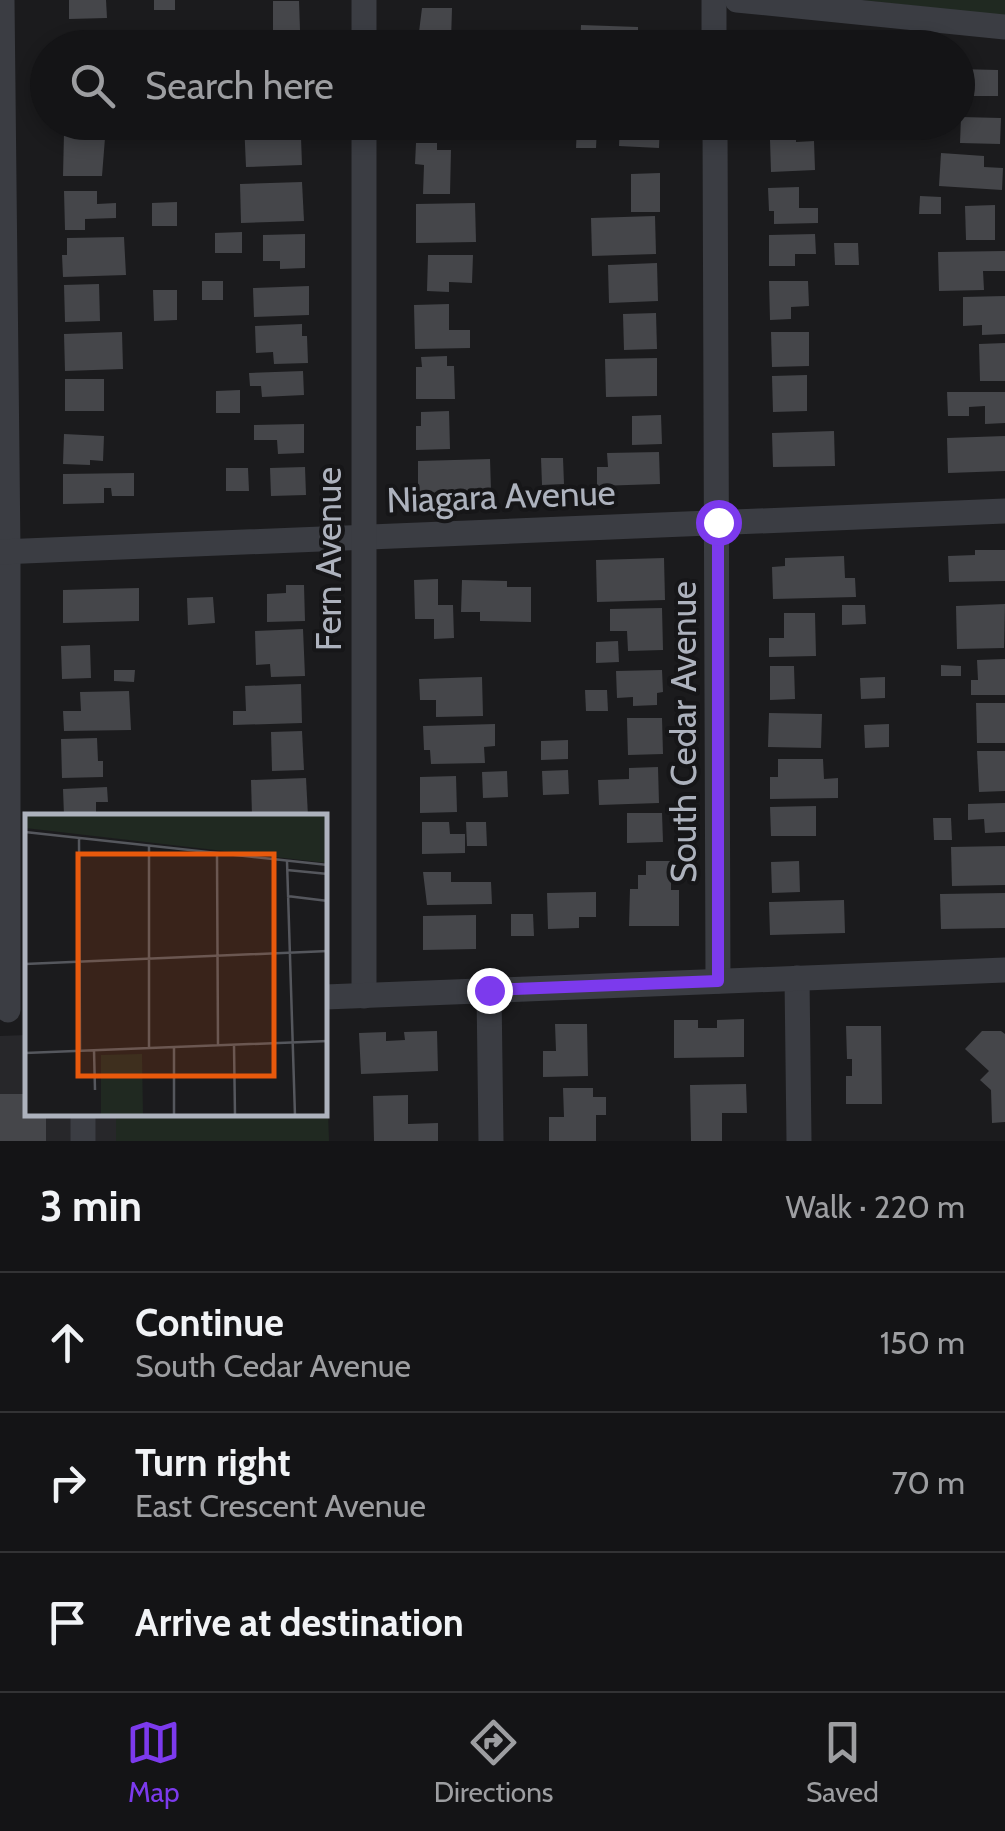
<!DOCTYPE html>
<html lang="en">
<head>
<meta charset="utf-8">
<style>
  :root { --surface:#141416; --page:#212123; --text:#f1f3f6; --muted:#9d9ea1; --line:#333335; --accent:#7c3aed }
  body { margin:0; font-family:Cabin,sans-serif; background:var(--page); color:var(--text) }
  .stop { position:absolute; width:30px; height:30px; margin:-22px; border:8px solid #7c3aed; border-radius:50%; background:#fff }
  .stop.end { background:#7c3aed; border-color:#fff; box-shadow:0 2px 10px #0008 }
  .list { margin:0; padding:0; list-style:none }
  h2 { display:flex; justify-content:space-between; align-items:center; height:130px; margin:0; padding:0 40px; font-size:42px }
  h2 small { font-size:32px; font-weight:400; color:var(--muted) }
  .list li { display:grid; grid-template-columns:65px 1fr auto; gap:30px; align-items:center; box-sizing:border-box; height:140px; padding:0 40px; border-top:2px solid var(--line) }
  .list b { display:block; font-size:38px; white-space:nowrap }
  .list p { margin:0; font-size:32px; white-space:nowrap; color:var(--muted) }
  .list em { font-size:32px; font-style:normal; color:var(--muted) }
  .icon { flex:none; width:55px; height:55px; fill:none; stroke:currentColor; stroke-width:2; stroke-linecap:round; stroke-linejoin:round }
  .map { position:relative; flex:none; width:1005px; height:1141px; overflow:hidden }
  .search { position:absolute; background:var(--surface); box-shadow:0 5px 15px #0003; left:30px; right:30px; top:30px; height:110px; display:flex; align-items:center; gap:25px; box-sizing:border-box; padding:0 35px; border-radius:55px; color:var(--muted); font-size:38px }
  .sheet { height:550px; background:var(--surface) }
  nav { display:flex; justify-content:space-around; align-items:center; box-sizing:border-box; height:140px; border-top:2px solid var(--line); background:var(--surface); font-size:28px; color:var(--muted) }
  nav a { display:grid; justify-items:center; gap:5px }
  nav .on { color:var(--accent) }
  .map>svg:first-child { display:block }
  .built { fill:#27272a }
  .green { fill:#202921 }
  .building { fill:#45464a }
  .lines { fill:none; stroke-linecap:round; stroke-linejoin:round }
  .minor { stroke:#3b3d43; stroke-width:25 }
  .route { stroke:#7c3aed; stroke-width:12 }
  .labels { text-anchor:middle; dominant-baseline:central; stroke-width:8; stroke-linejoin:round; paint-order:stroke }
  .street-label { font-size:35px; fill:#adb2bd; stroke:#161618 }
  .inset-road { fill:none; stroke:#55575d; stroke-width:2.5 }
  .view { fill:#e8590c; fill-opacity:0.15; stroke:#e8590c; stroke-width:5 }
  .inset-edge { fill:none; stroke:#adb2bd; stroke-width:5 }
</style>
</head>
<body>
<div class="map">
<svg width="1005" height="1141" viewBox="0 0 1005 1141">
  <rect width="100%" height="100%" fill="#1b1b1d"/>
  <path class="built" d="M27 1035 28 1114H116V1141H0V1036Z"/>
  <g class="green">
    <path d="M862 0H1005V16Z"/>
    <path d="M325 1025 329 1141H116V1114H325Z"/>
  </g>
  <g class="building">
    <path d="M69 0H106L107 18 69 19Z"/>
    <rect x="154" y="0" width="21" height="10"/>
    <path d="M273 1H299L300 30 273 31Z"/>
    <path d="M422 8H452L451 41 418 40Z"/>
    <path d="M581 25 638 27V32L659 33V48H580Z"/>
    <rect x="107" y="31" width="33" height="17"/>
    <path d="M296 39V48H240V41Z"/>
    <path d="M958 69 998 70V96H958Z"/>
    <path d="M961 117 1001 118 1000 144 960 143Z"/>
    <path d="M124 122 123 139 105 138 102 176H63L64 133H73V123Z"/>
    <path d="M151 122H178V131L152 132Z"/>
    <path d="M244 122H272V138L301 137 302 165 246 167Z"/>
    <path d="M413 122H462L461 135 412 133Z"/>
    <path d="M620 122H660L659 148 619 146Z"/>
    <path d="M577 127H597L596 148H576Z"/>
    <path d="M796 139V142L814 141 815 170 771 172 770 140Z"/>
    <path d="M416 143H437V150H451L450 194H423L424 165 415 164Z"/>
    <path d="M941 153 984 156V167L1003 168 1002 190 939 186Z"/>
    <path d="M660 173V212H631V174Z"/>
    <path d="M302 182 304 221 241 223 240 184Z"/>
    <path d="M799 187V208H818V223L774 224V211H769L768 188Z"/>
    <path d="M64 191H97V204L116 203V218L85 219V230H65Z"/>
    <path d="M920 196 941 197V214H919Z"/>
    <path d="M177 202V226H152V203Z"/>
    <path d="M475 203 476 242 416 243V204Z"/>
    <path d="M995 205V240H966L965 206Z"/>
    <path d="M655 216 656 254 592 256 591 218Z"/>
    <path d="M242 232V253H215V233Z"/>
    <path d="M305 234V268L280 269V261H263V235Z"/>
    <path d="M815 234 816 254H795V266H769V235Z"/>
    <path d="M124 237 126 275 63 277 62 255H67V238Z"/>
    <path d="M834 243H858L859 265H835Z"/>
    <path d="M1005 251V271H983L984 290 939 291 938 252Z"/>
    <path d="M428 255H473L472 283 449 282V292L427 291Z"/>
    <path d="M657 263 658 301 609 303 608 265Z"/>
    <rect x="202" y="281" width="21" height="19"/>
    <path d="M769 281H808L809 306 791 307V319L770 320Z"/>
    <path d="M99 284 100 321 65 322 64 285Z"/>
    <path d="M309 286V315L254 317 253 288Z"/>
    <path d="M153 290H177V320L154 321Z"/>
    <path d="M1005 296V334L982 335V325L963 326V297Z"/>
    <path d="M449 304V330H470V348L415 349 414 305Z"/>
    <path d="M656 313 657 349 624 350 623 314Z"/>
    <path d="M302 324V336H307L308 363 274 364 273 352 256 353 255 326Z"/>
    <path d="M122 332 123 369 65 371 64 334Z"/>
    <path d="M771 332H809V366L772 367Z"/>
    <path d="M1005 343V381H980L979 344Z"/>
    <path d="M447 356V366H454L455 399H416V367H422L421 357Z"/>
    <path d="M657 358V396L606 397 605 359Z"/>
    <path d="M303 371 304 395 262 397 261 386H250L249 373Z"/>
    <path d="M807 375V411L773 412 772 376Z"/>
    <rect x="65" y="379" width="39" height="32"/>
    <path d="M240 390V413H216V391Z"/>
    <path d="M947 392H1005V423L985 424V406L969 407V416H948Z"/>
    <path d="M449 411 450 449 416 450V426H421V412Z"/>
    <path d="M661 415 662 444 632 445V416Z"/>
    <path d="M304 424V453L278 454 277 440H254V425Z"/>
    <path d="M834 431 835 466 773 467 772 433Z"/>
    <path d="M64 434 104 436 103 461 90 460V465L63 464Z"/>
    <path d="M1005 436V471L948 473 947 438Z"/>
    <path d="M659 452 660 484 597 486V467H608L607 453Z"/>
    <path d="M541 458H563L564 484 542 485Z"/>
    <path d="M490 459 491 491 418 493V461Z"/>
    <path d="M305 467 306 495 271 496 270 468Z"/>
    <path d="M226 468H248L249 491H226Z"/>
    <path d="M134 473V496H112L111 488H104V503L63 504V474Z"/>
    <path d="M975 550H1005V581L949 582 948 556 975 555Z"/>
    <path d="M844 556 845 578H855L856 597 773 599 772 567 785 566V558Z"/>
    <path d="M664 558 665 600 597 602 596 560Z"/>
    <path d="M438 579V605H453L454 638 434 639V619H415L414 580Z"/>
    <path d="M462 580 507 581V587H531V622L480 621V612H461Z"/>
    <path d="M286 585H304L305 621 267 622V594L286 593Z"/>
    <path d="M139 588V621L63 623V590Z"/>
    <path d="M213 597 215 623 188 625 187 598Z"/>
    <path d="M1005 604 1004 648 957 649 956 606Z"/>
    <path d="M842 605H865L866 624 842 625Z"/>
    <path d="M662 608 663 650 628 651 627 631H610V609Z"/>
    <path d="M784 613H815L816 656 769 657V638H784Z"/>
    <path d="M303 629 305 676 271 677 270 664 256 665 255 631Z"/>
    <path d="M618 641 619 662 596 663V642Z"/>
    <path d="M90 645 91 678 62 679 61 646Z"/>
    <path d="M1005 659V695H971V680H978L977 660Z"/>
    <path d="M941 665 961 666V676H941Z"/>
    <path d="M770 666H794L795 699 770 700Z"/>
    <path d="M114 670H135L134 682 114 681Z"/>
    <path d="M662 670 663 692 657 693V705L633 706V697L617 698 616 671Z"/>
    <path d="M482 677 483 716 436 717V700H420L419 679Z"/>
    <path d="M885 677V698L861 699 860 678Z"/>
    <path d="M301 684 302 723 233 725V711H246L245 686Z"/>
    <path d="M585 690H607L608 711H586Z"/>
    <path d="M129 691 131 730 64 731 63 711H81L80 692Z"/>
    <path d="M976 703H1005V743H977Z"/>
    <path d="M769 713 822 714 821 748 768 747Z"/>
    <path d="M627 718H662L663 754 628 755Z"/>
    <path d="M495 724V746L484 747 485 763 431 764 430 750H424L423 726Z"/>
    <path d="M889 724V747L865 748 864 725Z"/>
    <path d="M302 731 304 770 272 771 271 732Z"/>
    <path d="M97 738 98 761H103V777L62 778 61 739Z"/>
    <path d="M568 740V759L541 760V741Z"/>
    <path d="M977 751H1005V791L979 792Z"/>
    <path d="M778 759H823L824 779 838 778V798L770 799V777H778Z"/>
    <path d="M658 767 659 803 599 805 598 780 629 779V768Z"/>
    <path d="M568 770 569 794 543 795 542 771Z"/>
    <path d="M507 771 508 797 483 798 482 772Z"/>
    <path d="M456 776 457 812 420 813V777Z"/>
    <path d="M306 778 308 816H252L251 780Z"/>
    <path d="M107 787 108 802H96V816H64L63 789Z"/>
    <path d="M1005 803V832L985 833 984 819 968 820V804Z"/>
    <path d="M816 806V836H771L770 807Z"/>
    <path d="M627 813H662L663 842 627 843Z"/>
    <path d="M933 818H951L952 840H934Z"/>
    <path d="M422 822H449L450 834H465V853L422 854Z"/>
    <path d="M466 822H486L487 846H467Z"/>
    <path d="M1005 846V885L952 886 951 847Z"/>
    <path d="M646 861H671V890H679V926H629L630 889H638V875H646Z"/>
    <path d="M799 861 800 892 772 893 771 862Z"/>
    <path d="M423 872H451V882H491L492 904 427 905Z"/>
    <path d="M596 892V917H579V928L548 929 547 893Z"/>
    <path d="M1005 893V928L941 929 940 894Z"/>
    <path d="M844 900 845 933 770 935 769 902Z"/>
    <path d="M511 914H533L534 936H511Z"/>
    <path d="M476 915V949L423 950V916Z"/>
    <path d="M744 1019V1057L674 1058V1020H698V1028H717V1020Z"/>
    <path d="M555 1024H587L588 1076 543 1077V1051H556Z"/>
    <path d="M846 1026H881L882 1104H846V1076H852V1059H847Z"/>
    <path d="M437 1031 438 1071 361 1074 359 1033 386 1032V1041L405 1040 404 1032Z"/>
    <path d="M982 1031H1001L1005 1034V1122L992 1123 991 1090 980 1080 989 1071 965 1049Z"/>
    <path d="M746 1084 747 1113H722V1141H691L690 1085Z"/>
    <path d="M563 1088H593V1097H606V1115H596V1141H549V1117H564Z"/>
    <path d="M0 1094H28V1114H46V1141H0Z"/>
    <path d="M408 1095V1124L438 1123V1141H374L373 1096Z"/>
  </g>
  <g class="lines">
    <g class="minor">
      <path d="M2 0 8 552V1010"/>
      <path d="M714 0V48"/>
      <path d="M737 0 1005 27"/>
      <path d="M364 48V0"/>
      <path d="M715 122 718 981"/>
      <path d="M0 552 1005 511"/>
      <path d="M797 978 799 1141"/>
      <path d="M489 991 491 1141"/>
      <path d="M364 996V122"/>
      <path d="M325 997 1005 970"/>
      <path d="M83 1114V1141"/>
    </g>
  </g>
  <g class="lines">
    <path class="route" d="M489 990 718 981V522"/>
  </g>
  <g class="labels">
    <g class="street-label">
      <text transform="translate(501 496) rotate(-2)">Niagara Avenue</text>
      <text transform="translate(328 559) rotate(-90)">Fern Avenue</text>
      <text transform="translate(683 732) rotate(-90)">South Cedar Avenue</text>
    </g>
  </g>
  <g transform="translate(25 814)">
    <rect width="302" height="302" fill="#1b1b1d"/>
    <path d="M0 0H302V49L0 14ZM117 240 118 302H76V241Z" fill="#202921"/>
    <path class="inset-road" d="M0 18 303 51M54 24 55 237M192 40 193 231M262 47 270 302M262 56 303 60M262 82 303 87M0 150 303 137M209 231 210 302M149 233V302M124 234V32M69 236 70 276M0 239 303 227"/>
    <path class="view" d="M53 40H249V262H53Z"/>
    <rect width="302" height="302" class="inset-edge"/>
  </g>
</svg>
<div class="stop" style="left:718px;top:522px"></div>
<div class="stop end" style="left:489px;top:990px"></div>
<div class="search"><svg class="icon" aria-label="search" viewBox="0 0 24 24"><circle cx="10" cy="10" r="6"/><path d="M15 15l6 6"/></svg>Search here</div>
</div>
<section class="sheet">
<h2>3 min<small>Walk · 220 m</small></h2>
<ul class="list">
<li><svg class="icon" aria-label="ahead" viewBox="0 0 24 24"><path d="M12 20V5M6 11l6-6 6 6"/></svg><div><b>Continue</b><p>South Cedar Avenue</p></div><em>150 m</em></li>
<li><svg class="icon" aria-label="right" viewBox="0 0 24 24"><path d="M7 20v-9h11M14 6l5 5-5 5"/></svg><div><b>Turn right</b><p>East Crescent Avenue</p></div><em>70 m</em></li>
<li><svg class="icon" aria-label="arrive" viewBox="0 0 24 24"><path d="M6 21V4h12l-3 4 3 4H6"/></svg><div><b>Arrive at destination</b></div></li>
</ul>
</section>
<nav>
<a class="on"><svg class="icon" aria-label="map" viewBox="0 0 24 24"><path d="M3 6l6-2 6 2 6-2v14l-6 2-6-2-6 2zM9 4v14M15 6v14"/></svg>Map</a>
<a><svg class="icon" aria-label="directions" viewBox="0 0 24 24"><path d="M12 3l9 9-9 9-9-9zM9 14v-3h6M13 9l2 2-2 2"/></svg>Directions</a>
<a><svg class="icon" aria-label="saved" viewBox="0 0 24 24"><path d="M7 4h10v16l-5-4-5 4z"/></svg>Saved</a>
</nav>
</body>
</html>
